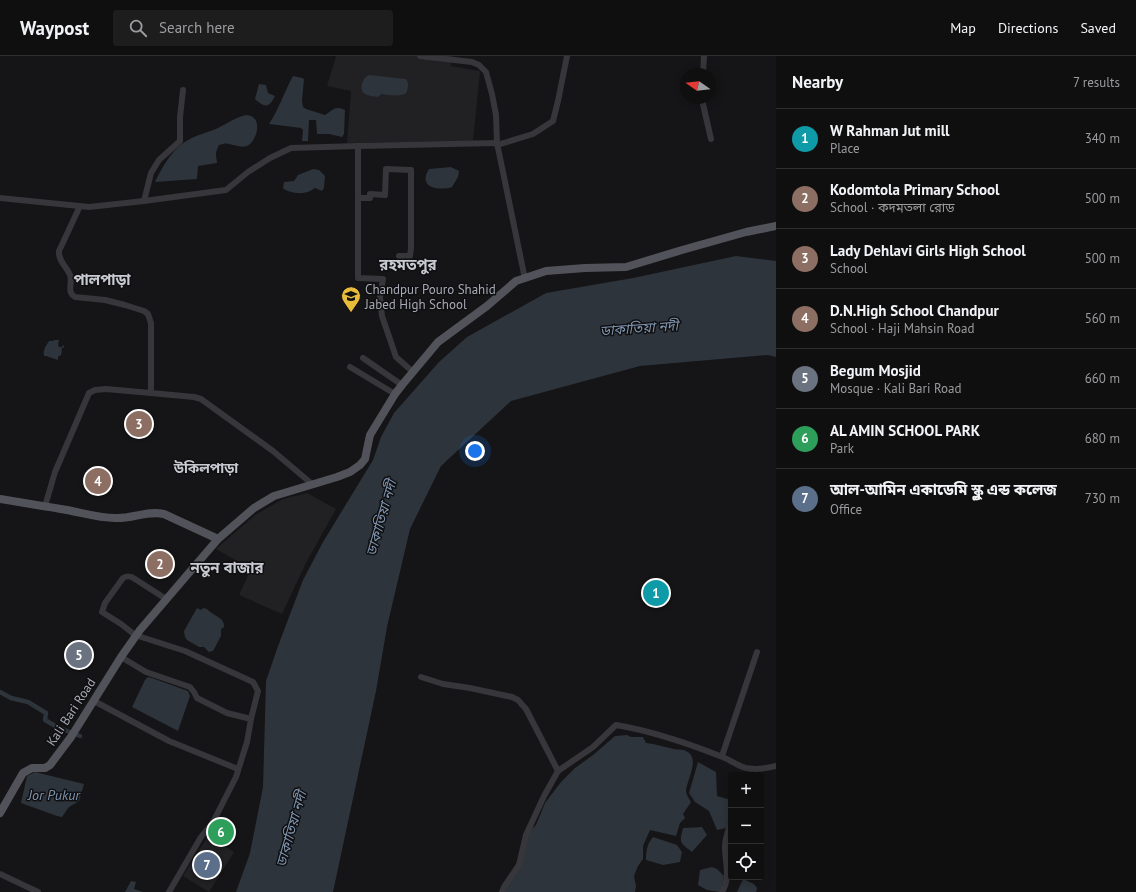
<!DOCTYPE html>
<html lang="en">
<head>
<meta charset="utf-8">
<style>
  :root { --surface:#100f10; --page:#1e1d1e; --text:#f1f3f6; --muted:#9c9c9f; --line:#302f30; --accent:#ea580c }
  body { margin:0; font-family:"PT Sans","Noto Sans Bengali",sans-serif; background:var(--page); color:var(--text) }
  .controls { position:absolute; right:12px; bottom:12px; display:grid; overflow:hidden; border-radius:4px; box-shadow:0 2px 10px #0003 }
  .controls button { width:36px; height:36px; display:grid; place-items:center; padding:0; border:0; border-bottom:1px solid var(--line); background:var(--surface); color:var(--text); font:20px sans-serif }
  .compass { position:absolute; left:680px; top:12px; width:36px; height:36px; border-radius:50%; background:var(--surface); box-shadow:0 2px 10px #0003; rotate:284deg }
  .you { position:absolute; left:475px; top:395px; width:14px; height:14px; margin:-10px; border:3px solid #fff; border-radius:50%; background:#1a73e8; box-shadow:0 0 0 6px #1a73e833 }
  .badge { display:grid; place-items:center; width:26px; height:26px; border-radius:50%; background:var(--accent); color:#fff; font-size:13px; font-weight:700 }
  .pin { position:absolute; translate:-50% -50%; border:2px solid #fff; box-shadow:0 1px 4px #0006 }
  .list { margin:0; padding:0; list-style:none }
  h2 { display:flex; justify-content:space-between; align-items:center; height:52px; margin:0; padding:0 16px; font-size:17px }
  h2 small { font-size:13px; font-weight:400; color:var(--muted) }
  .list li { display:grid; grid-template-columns:26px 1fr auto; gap:12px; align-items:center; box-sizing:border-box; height:60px; padding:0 16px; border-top:1px solid var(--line) }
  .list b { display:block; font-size:15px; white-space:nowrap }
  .list p { margin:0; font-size:13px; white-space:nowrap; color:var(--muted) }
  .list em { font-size:13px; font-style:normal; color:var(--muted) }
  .icon { flex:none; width:22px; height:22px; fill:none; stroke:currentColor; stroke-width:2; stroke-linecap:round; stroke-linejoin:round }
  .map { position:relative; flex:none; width:776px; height:836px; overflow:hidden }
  header { display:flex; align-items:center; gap:24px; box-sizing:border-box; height:56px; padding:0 20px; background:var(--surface); border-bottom:1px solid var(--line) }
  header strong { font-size:19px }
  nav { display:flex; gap:22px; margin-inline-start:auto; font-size:14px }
  .search { width:280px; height:36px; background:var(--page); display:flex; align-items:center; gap:10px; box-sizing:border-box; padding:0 14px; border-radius:4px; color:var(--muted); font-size:15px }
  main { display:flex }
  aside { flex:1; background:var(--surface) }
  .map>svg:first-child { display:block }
  .built { fill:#212023 }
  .water { fill:#2d343b }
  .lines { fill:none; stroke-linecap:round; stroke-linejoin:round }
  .canal { stroke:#2d343b; stroke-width:4.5 }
  .minor { stroke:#36363b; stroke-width:6 }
  .major { stroke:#52535a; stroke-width:8 }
  .labels { text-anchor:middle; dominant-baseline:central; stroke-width:3; stroke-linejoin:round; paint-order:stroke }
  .poi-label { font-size:13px; fill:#a7aab6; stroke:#100f11; text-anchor:start }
  .street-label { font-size:13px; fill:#a7aab6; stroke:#100f11 }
  .water-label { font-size:14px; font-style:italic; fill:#7f95af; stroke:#100f11 }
  .neighbourhood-label { font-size:14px; font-weight:bold; fill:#c8cad2; stroke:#100f11 }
  .quarter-label { font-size:15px; font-weight:bold; fill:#c8cad2; stroke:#100f11 }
</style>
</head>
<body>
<header>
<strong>Waypost</strong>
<div class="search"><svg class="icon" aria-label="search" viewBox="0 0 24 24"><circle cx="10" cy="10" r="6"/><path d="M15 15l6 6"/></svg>Search here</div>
<nav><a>Map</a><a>Directions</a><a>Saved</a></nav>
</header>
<main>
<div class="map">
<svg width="776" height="836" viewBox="0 0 776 836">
  <rect width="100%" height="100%" fill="#151416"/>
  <g class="built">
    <path d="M336 0H452L451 10 480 15 473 85 347 87 351 35 327 30Z"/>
    <path d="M307 437 336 453 306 507 282 558 239 539 251 513 216 493 255 459 283 443Z"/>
    <path d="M208 780 234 796 209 836 183 820Z"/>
  </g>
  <g class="water">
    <path d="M369 19 406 23 408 27C408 30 408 34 406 37 403 41 388 39 382 38L380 39 378 41C374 40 368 40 365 38 358 34 363 21 369 19Z"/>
    <path d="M293 20 302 22 304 23 302 45 303 51 306 53 325 59C333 54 335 49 345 54L344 78 342 81 329 78H317L316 64H309L308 85H302L303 74 301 72 269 68C279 53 284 36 293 20Z"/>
    <path d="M259 28 266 29 268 37 275 40C269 53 264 51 255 43Z"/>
    <path d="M246 59C265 60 256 87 247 90 241 92 235 89 229 88 226 87 223 88 219 89 215 98 216 97 217 107L198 110 197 123 155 126C163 110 173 91 190 83 199 78 209 76 218 72 228 67 236 61 246 59Z"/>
    <path d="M451 111 459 115 458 121 452 131C439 135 417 132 429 113Z"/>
    <path d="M313 113 319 114 325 120 324 132 322 135 315 132C313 133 312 134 310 135 303 139 288 137 283 132L284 126 294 125 298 119Z"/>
    <path d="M736 200 776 205V301L768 299 640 310 511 345 441 410 410 473 387 571 376 635 333 836H236L250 797 263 731 266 625 278 590 303 524 323 486 373 404 381 381 394 357 439 306 467 281 546 237 633 222Z"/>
    <path d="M54 284H59L58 289 59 291H62L63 289 64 290V291L61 293 62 294 61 299 58 301V304L46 300H44C43 293 46 290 49 285H53Z"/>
    <path d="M197 552 201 554 203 552 207 553C213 560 225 561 224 571L221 573V580L213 595 209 596 204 591H199L187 584 185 581 184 575Z"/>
    <path d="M148 621 152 622 188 635 190 640 178 675 132 651 145 624Z"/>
    <path d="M627 679 631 681H643L646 687C656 688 664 691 674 693 678 694 683 693 686 695 701 702 687 723 686 735 686 739 689 742 691 746L683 758 685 762 680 767 676 780 650 774 643 790V803L638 810 634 820 636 830 635 836H503L521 807 525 779 536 769 545 747 561 726 575 712 593 699 615 680Z"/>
    <path d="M698 706 716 716 717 740 731 744V757L726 772 717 774 709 755 695 746 689 737Z"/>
    <path d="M35 716 84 728 79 745 69 751 62 761 57 760 21 747 27 720Z"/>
    <path d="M702 771 707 779 692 796C680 786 679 788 683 772Z"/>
    <path d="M653 781 677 789 682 796 680 806 663 809 646 804C646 795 647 788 653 781Z"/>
    <path d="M712 811 717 813 724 820 722 832 720 836 707 834 698 829 700 814Z"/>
    <path d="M743 823 754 828 757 832 756 836H737Z"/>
    <path d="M131 825 136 826 134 833 143 836H125Z"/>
  </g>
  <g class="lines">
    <path class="canal" d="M0 636 11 642 28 646 46 657 45 664 57 671 80 680"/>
    <g class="minor">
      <path d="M420 0 472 6 479 9 486 16 492 38 496 59 497 87 525 223"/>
      <path d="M703 18 704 0"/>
      <path d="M703 42V48L711 83"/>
      <path d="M497 89 533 78 553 65 558 45 567 0"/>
      <path d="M358 90V222L383 223 380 241 382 260 396 301 413 316"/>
      <path d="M0 142 89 151 144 145 226 134 248 116 270 102 291 92 358 90 497 87"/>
      <path d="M358 142H370V138L385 139 386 113 411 114V192L410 200H399"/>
      <path d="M144 145 151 117 159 104 180 85V61L183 34"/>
      <path d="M80 150 59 195C58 205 67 211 70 219 73 227 66 236 75 241L105 244 125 249 144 255 148 258 151 267V337L194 341 201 343 273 395 312 428"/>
      <path d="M363 302 402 329"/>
      <path d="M350 311 395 338"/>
      <path d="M45 450 55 416 89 337 95 334 106 333 151 337"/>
      <path d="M166 543 135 523C131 520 128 519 123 522L105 547 102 556 121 568 135 579 185 595 253 626 258 635 251 663 247 686 236 721 213 766 201 781 169 836"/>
      <path d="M121 601 146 616 190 631 194 636 197 642 227 657 251 663"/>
      <path d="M421 621 443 628 470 632 512 641 518 644 526 653 558 715"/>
      <path d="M94 645 169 685 238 713"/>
      <path d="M722 700 757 596"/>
      <path d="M0 818 38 836"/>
      <path d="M502 836 504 831 519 809 526 779 544 740 558 715 593 691 616 669C652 675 687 687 720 700 729 703 737 710 746 712 757 714 765 713 776 710"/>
      <path d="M722 836C731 822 725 806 725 790 725 782 729 773 731 766"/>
    </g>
    <g class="major">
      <path d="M0 443C22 447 45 450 67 454 83 457 99 462 115 462 132 463 148 454 164 458L218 483"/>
      <path d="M0 757 23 717 32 712H45L50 709 71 681 121 601 140 574 218 483 254 452 274 440 337 421 350 416 360 409 365 403 370 379 395 338 402 329 438 286 487 250 516 225 546 215 585 212 626 211 682 194 746 176 776 170"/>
    </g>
  </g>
  <defs>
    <g id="school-pin" transform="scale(1)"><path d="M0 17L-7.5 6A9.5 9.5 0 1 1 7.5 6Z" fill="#e8bb3a" stroke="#100f11"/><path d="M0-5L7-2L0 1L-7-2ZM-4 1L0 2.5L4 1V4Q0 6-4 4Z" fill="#111"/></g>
  </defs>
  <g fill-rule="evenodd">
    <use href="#school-pin" x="351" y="240"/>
  </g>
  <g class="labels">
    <g class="poi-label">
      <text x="365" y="233">Chandpur Pouro Shahid<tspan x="365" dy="15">Jabed High School</tspan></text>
    </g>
    <g class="street-label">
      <text transform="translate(71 656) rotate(-57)">Kali Bari Road</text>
    </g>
    <g class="water-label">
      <text transform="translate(639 272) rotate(-4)">ডাকাতিয়া নদী</text>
      <text transform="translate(381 462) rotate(-74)">ডাকাতিয়া নদী</text>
      <text x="54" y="739">Jor Pukur</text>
      <text transform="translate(291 773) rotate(-74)">ডাকাতিয়া নদী</text>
    </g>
    <g class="neighbourhood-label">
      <text x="206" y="412">উকিলপাড়া</text>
    </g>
    <g class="quarter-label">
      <text x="408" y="208">রহমতপুর</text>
      <text x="102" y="223">পালপাড়া</text>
      <text x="227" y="511">নতুন বাজার</text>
    </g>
  </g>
</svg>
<div class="controls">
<button>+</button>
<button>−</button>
<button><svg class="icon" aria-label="locate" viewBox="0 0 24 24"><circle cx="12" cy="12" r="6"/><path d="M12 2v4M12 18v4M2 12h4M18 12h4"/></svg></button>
</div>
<svg class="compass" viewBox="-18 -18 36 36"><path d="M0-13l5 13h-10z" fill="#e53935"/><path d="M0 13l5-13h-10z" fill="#9c9c9f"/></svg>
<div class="you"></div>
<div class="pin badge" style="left:656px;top:537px;background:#0f9aa8">1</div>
<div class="pin badge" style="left:160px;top:508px;background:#8d6e63">2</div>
<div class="pin badge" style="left:139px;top:368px;background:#8d6e63">3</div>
<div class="pin badge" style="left:98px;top:425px;background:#8d6e63">4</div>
<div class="pin badge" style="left:79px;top:599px;background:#6b7280">5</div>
<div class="pin badge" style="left:221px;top:776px;background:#2e9e5b">6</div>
<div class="pin badge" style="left:207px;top:809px;background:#5c6f8a">7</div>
</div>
<aside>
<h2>Nearby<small>7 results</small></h2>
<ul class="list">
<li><span class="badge" style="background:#0f9aa8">1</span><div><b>W Rahman Jut mill</b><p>Place</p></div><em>340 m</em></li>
<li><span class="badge" style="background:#8d6e63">2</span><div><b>Kodomtola Primary School</b><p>School · কদমতলা রোড</p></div><em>500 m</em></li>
<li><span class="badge" style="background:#8d6e63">3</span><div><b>Lady Dehlavi Girls High School</b><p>School</p></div><em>500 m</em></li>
<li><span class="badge" style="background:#8d6e63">4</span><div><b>D.N.High School Chandpur</b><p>School · Haji Mahsin Road</p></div><em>560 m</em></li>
<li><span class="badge" style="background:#6b7280">5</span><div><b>Begum Mosjid</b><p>Mosque · Kali Bari Road</p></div><em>660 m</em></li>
<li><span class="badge" style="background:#2e9e5b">6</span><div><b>AL AMIN SCHOOL PARK</b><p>Park</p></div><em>680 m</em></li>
<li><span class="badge" style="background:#5c6f8a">7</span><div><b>আল-আমিন একাডেমি স্কুল এন্ড কলেজ</b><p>Office</p></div><em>730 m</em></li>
</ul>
</aside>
</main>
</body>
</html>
